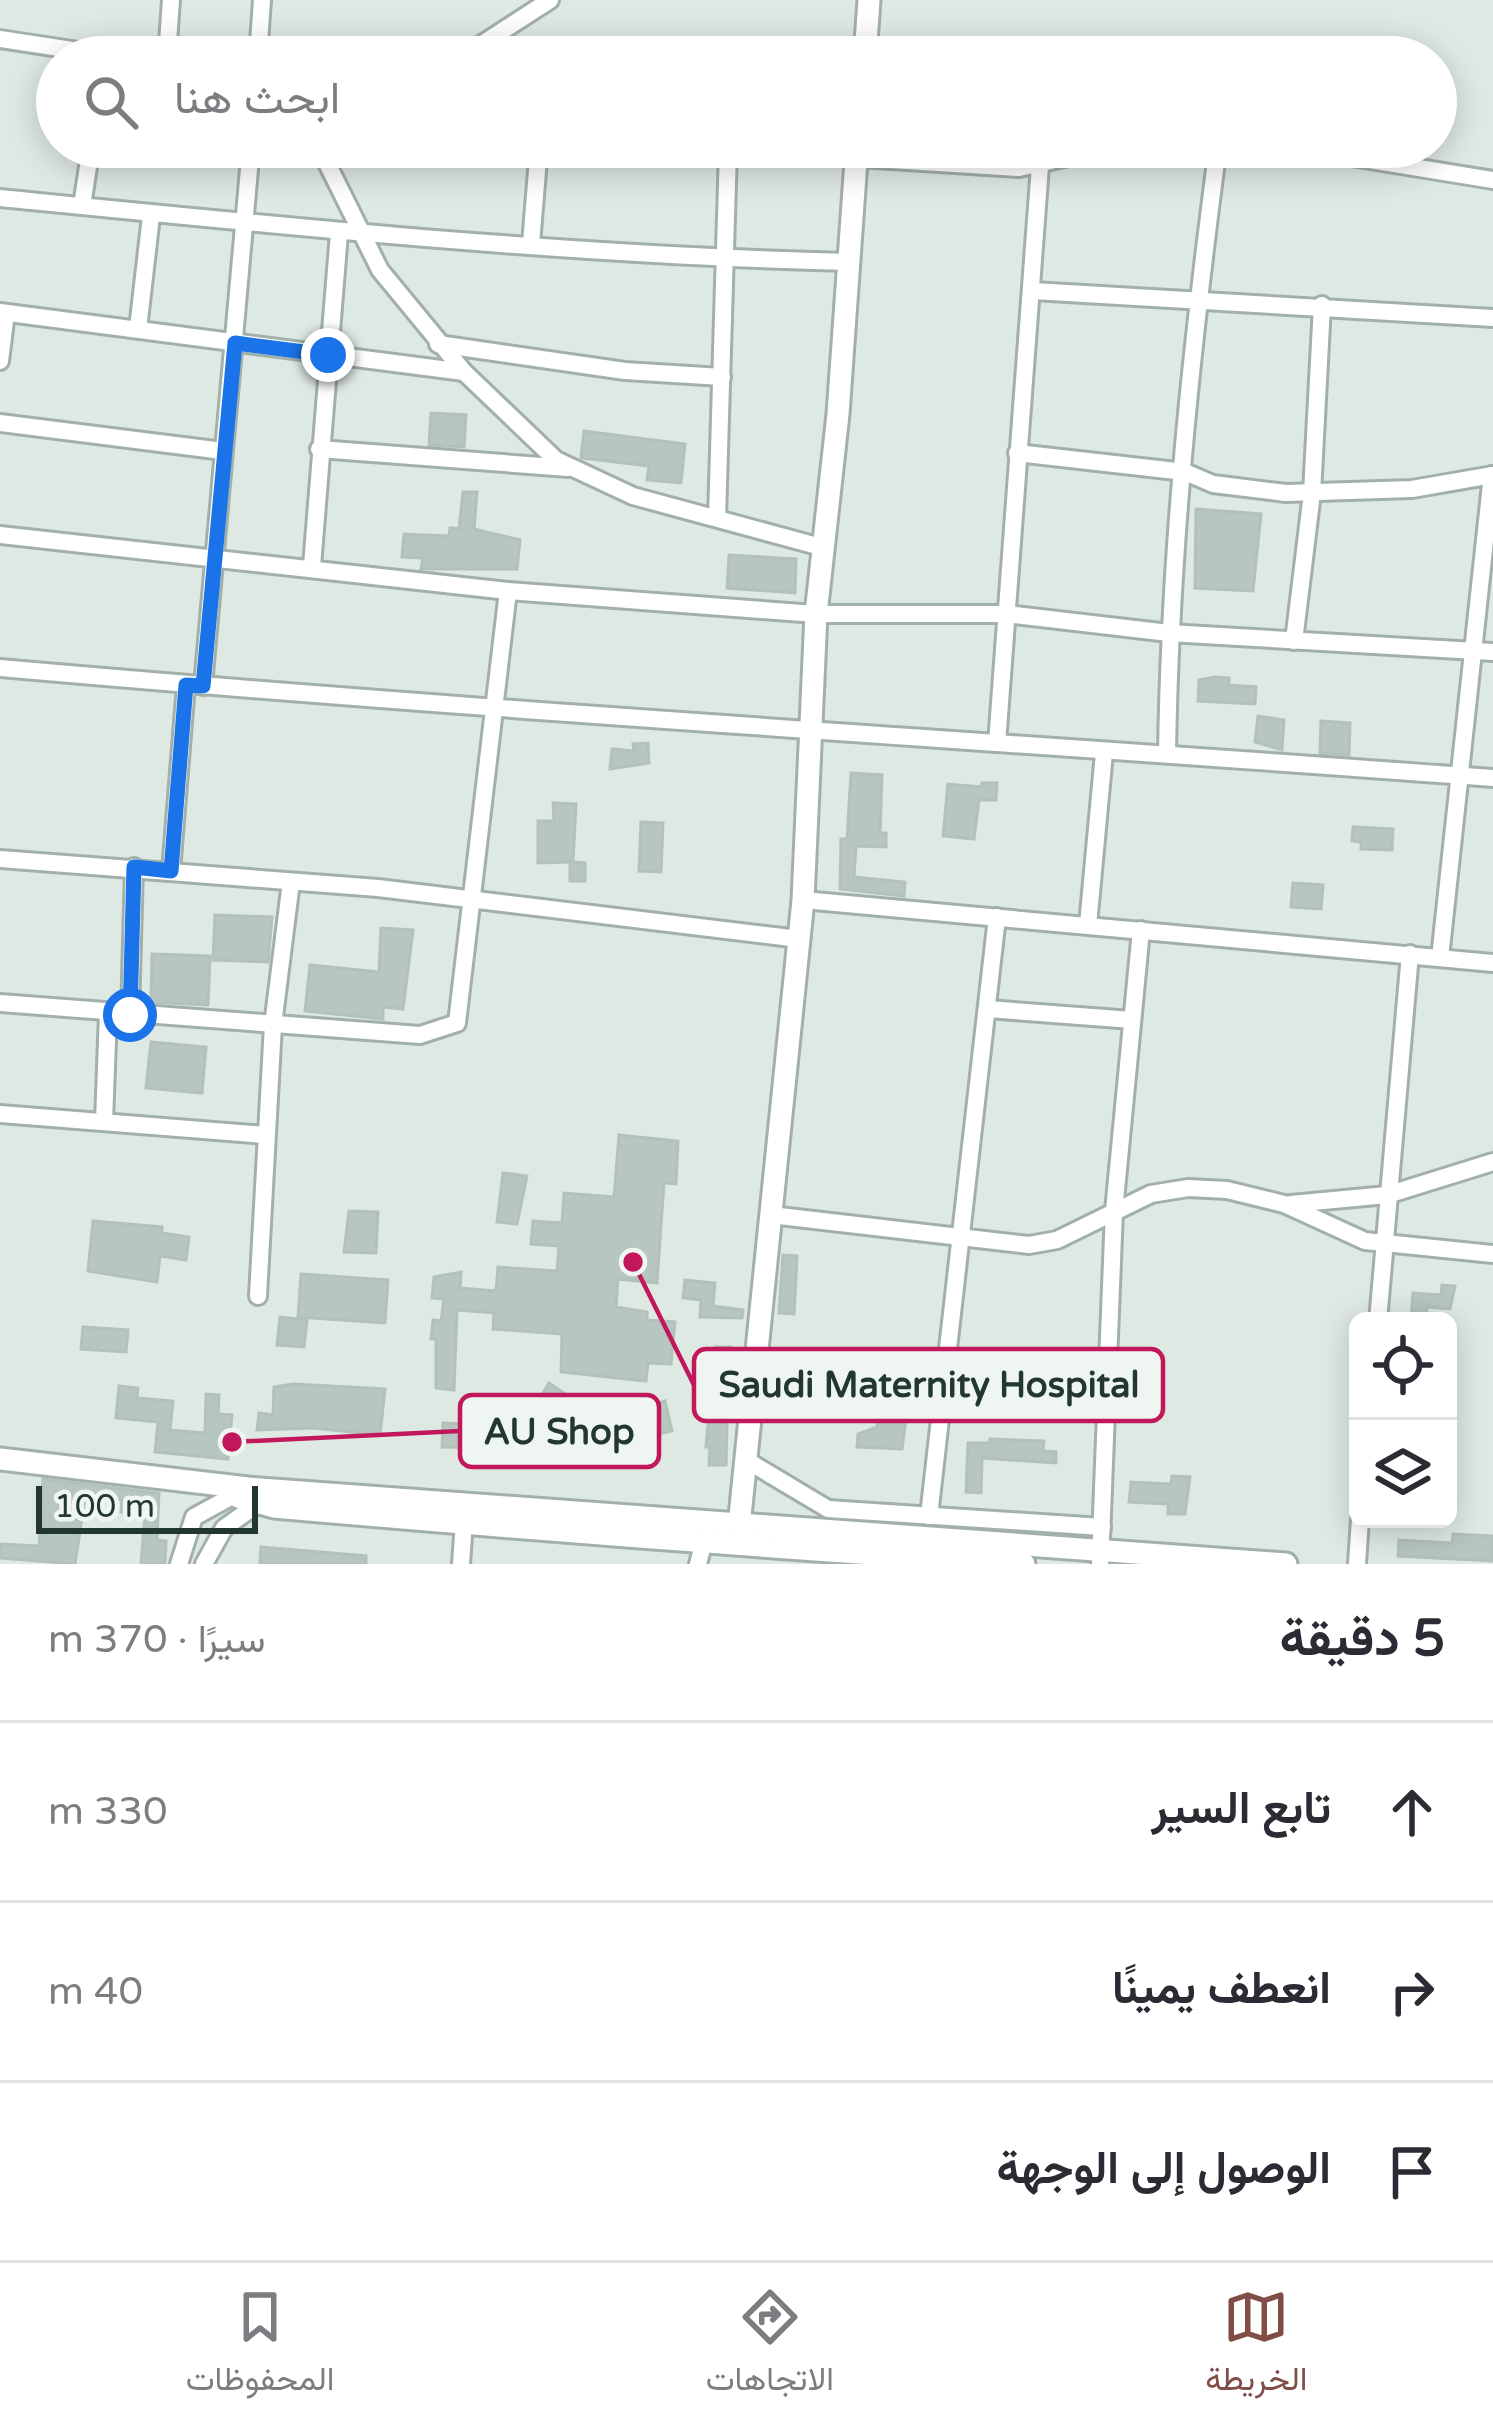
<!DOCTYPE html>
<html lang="ar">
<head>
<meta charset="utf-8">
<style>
  :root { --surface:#fff; --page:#f7f7f7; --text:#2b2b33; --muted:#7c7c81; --line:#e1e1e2; --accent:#804e46 }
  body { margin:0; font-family:"Varela Round",Vazirmatn,sans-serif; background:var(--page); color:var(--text); direction:rtl }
  .controls { position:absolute; right:36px; bottom:36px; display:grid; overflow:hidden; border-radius:18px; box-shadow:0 6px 30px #0003 }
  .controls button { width:108px; height:108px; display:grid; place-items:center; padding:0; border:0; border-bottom:3px solid var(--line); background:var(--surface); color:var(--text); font:60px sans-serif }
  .scale { position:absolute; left:36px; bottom:30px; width:222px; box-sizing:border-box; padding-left:12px; border:6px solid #213730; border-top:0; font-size:33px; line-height:42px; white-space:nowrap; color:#213730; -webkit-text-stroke:9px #eff6f2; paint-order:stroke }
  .stop { position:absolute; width:36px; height:36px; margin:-27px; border:9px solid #1a73e8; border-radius:50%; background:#fff }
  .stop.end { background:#1a73e8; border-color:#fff; box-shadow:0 3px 12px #0008 }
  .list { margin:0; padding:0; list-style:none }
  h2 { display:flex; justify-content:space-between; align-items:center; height:156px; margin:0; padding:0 48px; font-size:51px }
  h2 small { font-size:39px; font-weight:400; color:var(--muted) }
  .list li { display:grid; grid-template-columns:78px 1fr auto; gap:36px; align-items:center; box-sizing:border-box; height:180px; padding:0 48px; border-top:3px solid var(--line) }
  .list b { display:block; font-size:45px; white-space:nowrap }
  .list em { font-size:39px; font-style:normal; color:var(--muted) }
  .icon { flex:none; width:66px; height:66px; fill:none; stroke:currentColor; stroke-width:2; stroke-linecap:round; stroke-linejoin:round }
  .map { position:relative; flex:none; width:1493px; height:1564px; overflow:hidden; direction:ltr }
  .search { position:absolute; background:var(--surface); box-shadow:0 6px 30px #0003; left:36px; right:36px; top:36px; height:132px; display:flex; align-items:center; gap:30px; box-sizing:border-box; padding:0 42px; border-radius:66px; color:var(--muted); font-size:45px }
  .sheet { height:696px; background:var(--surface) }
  nav { display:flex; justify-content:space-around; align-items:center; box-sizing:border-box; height:168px; border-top:3px solid var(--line); background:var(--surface); font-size:33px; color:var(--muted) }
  nav a { display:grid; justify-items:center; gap:6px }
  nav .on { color:var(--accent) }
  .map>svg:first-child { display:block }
  .building { fill:#b7c6c0; stroke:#b2c2ba; stroke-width:3 }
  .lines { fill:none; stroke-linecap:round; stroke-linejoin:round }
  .minor-casing { stroke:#a2b0aa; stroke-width:22 }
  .tertiary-casing { stroke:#a2b0aa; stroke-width:27 }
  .minor { stroke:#fff; stroke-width:16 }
  .tertiary { stroke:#fff; stroke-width:21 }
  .route { stroke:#1a73e8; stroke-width:15 }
  .leader { fill:none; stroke:#c2185b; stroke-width:4.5 }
  .callout-dot { fill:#c2185b; stroke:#eff6f2; stroke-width:4.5 }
  .callout { fill:#eff6f2; stroke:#c2185b; stroke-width:4.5 }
  .callout-label { font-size:36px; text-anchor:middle; font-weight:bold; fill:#213730 }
</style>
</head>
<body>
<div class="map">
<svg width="1493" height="1564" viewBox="0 0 1493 1564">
  <rect width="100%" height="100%" fill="#dfe9e4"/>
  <g class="building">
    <path d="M431 413 466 415 464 447 429 445Z"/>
    <path d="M584 431 685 444 681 483 647 480 649 466 581 458Z"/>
    <path d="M463 492H477L474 529 520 540 517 569H421L423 558 402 557 404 534 449 536 450 528 459 529Z"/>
    <path d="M1196 509 1261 514 1253 591 1195 588Z"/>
    <path d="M729 555 796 559 795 593 727 588Z"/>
    <path d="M1215 677 1229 678V685L1256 687 1255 704 1198 701 1199 680Z"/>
    <path d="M1258 716 1284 720 1282 750 1255 742Z"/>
    <path d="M1321 721 1350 723 1349 755 1320 753Z"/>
    <path d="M648 743 649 763 610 769 612 749 634 751 633 744Z"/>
    <path d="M851 773 882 775 880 833H886V847L856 846 854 877 905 882 904 896 840 889 841 839H847Z"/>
    <path d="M982 783H997L996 800H979L974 839 943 836 948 784 982 787Z"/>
    <path d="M553 803 576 804 573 862 585 863V881H570V862L538 863V821H554Z"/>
    <path d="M641 822 663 823 661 872 639 871Z"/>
    <path d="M1353 827 1393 829 1392 850 1361 849V842L1352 841Z"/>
    <path d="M1293 883 1323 885 1321 909 1291 907Z"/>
    <path d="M215 915 272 917 268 962 213 960Z"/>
    <path d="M381 928 413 930 403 1009 383 1007V1019L305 1011 310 965 379 972Z"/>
    <path d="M152 954 210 956 208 1005 151 1002Z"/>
    <path d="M151 1042 206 1047 202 1093 146 1088Z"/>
    <path d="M619 1135 678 1141 676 1184 664 1183 657 1283 618 1279 616 1307 647 1312V1320L675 1322 671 1364 648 1363 646 1381 561 1372 562 1334 493 1329 494 1313 457 1310 454 1390 436 1388V1339H431L433 1320 441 1321 444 1299 432 1298 434 1277 461 1272 460 1288 496 1291 498 1267 557 1271 559 1246 531 1244 533 1221 562 1223 564 1193 614 1197Z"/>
    <path d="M503 1173 527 1176 517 1224 497 1222Z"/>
    <path d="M349 1211 378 1212 376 1253 344 1252Z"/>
    <path d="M93 1221 162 1227V1233L189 1237 186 1260 160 1256 157 1282 88 1271Z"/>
    <path d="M783 1255 797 1256 794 1314 779 1313Z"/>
    <path d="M301 1274 388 1280 385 1323 298 1317Z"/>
    <path d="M685 1280 715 1283 713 1306 743 1310 742 1318 700 1317 701 1300 683 1298Z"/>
    <path d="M1442 1285 1455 1286 1450 1309 1427 1307 1426 1321H1411L1413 1293 1441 1295Z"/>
    <path d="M280 1317 307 1320 304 1347 277 1345Z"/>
    <path d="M83 1327 128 1330 126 1352 81 1349Z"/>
    <path d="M715 1347H731V1358H737L736 1385H728L726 1465H709L710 1447H706Z"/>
    <path d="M873 1378 911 1380 902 1449 857 1447 858 1434 877 1427 879 1398H864L865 1384 872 1385Z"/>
    <path d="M549 1383 605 1421 665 1401 672 1431 598 1448 531 1413Z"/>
    <path d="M293 1384 385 1389 380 1435 313 1428 257 1430 259 1413 273 1415 274 1387Z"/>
    <path d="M119 1386 138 1388 137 1398 173 1401 170 1430 205 1433 206 1394 219 1395 218 1414 232 1415 228 1459 155 1452 158 1422 116 1418Z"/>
    <path d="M443 1423 494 1425 493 1443 488 1448 442 1447Z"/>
    <path d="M990 1439 1044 1441 1043 1451 1056 1452V1463L982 1458 981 1493 966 1492 968 1443H990Z"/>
    <path d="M1172 1476 1190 1477 1185 1514H1168V1504L1129 1502 1131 1482 1171 1484Z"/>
    <path d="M43 1479 159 1493 157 1540 166 1541 165 1564H141L145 1515 121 1512 122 1500 85 1498 75 1564 0 1558V1544L39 1546Z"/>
    <path d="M1453 1534 1493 1536V1561L1398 1556 1399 1540 1452 1543Z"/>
    <path d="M261 1547 366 1556V1564H260Z"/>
  </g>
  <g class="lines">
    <g class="minor-casing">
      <g id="minor">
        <path d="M0 39 118 57"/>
        <path d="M167 57 171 0"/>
        <path d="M258 57 262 0"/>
        <path d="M462 57 550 0"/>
        <path d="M319 147 380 270 464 372 556 460 633 496 821 547"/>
        <path d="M681 147 1019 168 1091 152 1339 155 1493 180"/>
        <path d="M0 198C282 226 564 255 848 262"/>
        <path d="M82 206 91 147"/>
        <path d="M531 244 539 147"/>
        <path d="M1033 291 1493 318"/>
        <path d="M0 312 464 372"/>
        <path d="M138 329 151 216"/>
        <path d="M438 344 625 371 722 377"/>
        <path d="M0 361 6 313"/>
        <path d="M0 423 223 451"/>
        <path d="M319 449 568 468"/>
        <path d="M1017 453 1185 472 1213 484 1286 493 1412 489 1493 475"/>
        <path d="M717 518 728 150"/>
        <path d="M0 535 508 591 816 614H1006L1169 633 1493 652"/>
        <path d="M312 566 339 233"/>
        <path d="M1294 641 1312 493 1322 305"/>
        <path d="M0 668C497 712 995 741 1493 778"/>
        <path d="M203 686 251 147"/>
        <path d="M997 743 1040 166"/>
        <path d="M1167 753C1170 553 1191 352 1217 154"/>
        <path d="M0 859 378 888 799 939"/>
        <path d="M171 871 186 685"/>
        <path d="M803 900 1493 963"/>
        <path d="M1088 925 1104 753"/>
        <path d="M1440 958 1492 475"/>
        <path d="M0 1003 420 1035 457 1023 508 591"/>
        <path d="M987 1009 1132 1020"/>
        <path d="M130 1015 134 867"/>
        <path d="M0 1114 265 1135"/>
        <path d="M104 1122 108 1013"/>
        <path d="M1291 1204 1387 1195 1493 1162"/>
        <path d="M771 1215 1029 1245 1057 1240 1151 1194 1188 1188 1227 1190 1284 1204 1365 1241 1493 1254"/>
        <path d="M258 1296 273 1025 291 882"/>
        <path d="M1378 1321 1410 954"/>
        <path d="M746 1460 828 1509 1102 1527"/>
        <path d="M929 1516 997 917"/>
        <path d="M179 1564 194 1517 247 1488"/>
        <path d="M204 1564 224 1528 262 1501"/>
        <path d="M461 1564 464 1522"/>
        <path d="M698 1564 703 1545"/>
        <path d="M1100 1564 1114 1211 1141 930"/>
        <path d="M1357 1564 1360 1519"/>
      </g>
    </g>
    <g class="tertiary-casing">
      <g id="tertiary">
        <path d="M865 57 869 0"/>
        <path d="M0 1459 248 1488 1286 1564"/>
        <path d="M238 1497 274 1507C524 1529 773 1548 1024 1564"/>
        <path d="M739 1526 803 900 816 614 838 414 857 147"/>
      </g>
    </g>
    <use href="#minor" class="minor"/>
    <use href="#tertiary" class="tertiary"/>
  </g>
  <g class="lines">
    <path class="route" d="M130 1015 134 867 171 871 186 685 203 686 235 343 328 355"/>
  </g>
  <path class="leader" d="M633 1262L694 1385M232 1442L460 1431"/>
  <g class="callout-dot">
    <circle cx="633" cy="1262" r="12"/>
    <circle cx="232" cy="1442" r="12"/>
  </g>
  <g class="callout">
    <rect x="694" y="1349" width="469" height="72" rx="12"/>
    <rect x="460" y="1395" width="199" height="72" rx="12"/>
  </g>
  <g class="callout-label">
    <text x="929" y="1397">Saudi Maternity Hospital</text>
    <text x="559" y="1444">AU Shop</text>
  </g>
</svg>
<div class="controls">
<button><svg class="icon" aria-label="locate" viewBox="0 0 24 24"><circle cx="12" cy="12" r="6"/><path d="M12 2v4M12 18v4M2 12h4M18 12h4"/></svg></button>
<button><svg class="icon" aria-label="layers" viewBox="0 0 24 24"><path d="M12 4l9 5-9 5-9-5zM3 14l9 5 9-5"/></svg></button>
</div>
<div class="scale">100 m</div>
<div class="stop" style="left:130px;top:1015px"></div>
<div class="stop end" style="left:328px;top:355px"></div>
<div class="search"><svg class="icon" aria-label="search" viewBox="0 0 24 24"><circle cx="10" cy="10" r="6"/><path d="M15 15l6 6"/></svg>ابحث هنا</div>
</div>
<section class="sheet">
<h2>5 دقيقة<small>سيرًا · 370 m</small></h2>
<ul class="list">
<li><svg class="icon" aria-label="ahead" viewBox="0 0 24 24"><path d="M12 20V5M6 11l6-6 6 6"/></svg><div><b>تابع السير</b></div><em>330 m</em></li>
<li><svg class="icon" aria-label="right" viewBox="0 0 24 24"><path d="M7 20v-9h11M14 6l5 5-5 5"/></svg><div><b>انعطف يمينًا</b></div><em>40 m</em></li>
<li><svg class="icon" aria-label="arrive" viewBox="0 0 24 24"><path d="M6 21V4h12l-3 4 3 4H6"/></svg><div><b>الوصول إلى الوجهة</b></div></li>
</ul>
</section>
<nav>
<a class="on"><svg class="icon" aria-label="map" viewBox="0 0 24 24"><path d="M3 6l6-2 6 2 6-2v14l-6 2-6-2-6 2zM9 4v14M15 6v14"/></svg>الخريطة</a>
<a><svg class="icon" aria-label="directions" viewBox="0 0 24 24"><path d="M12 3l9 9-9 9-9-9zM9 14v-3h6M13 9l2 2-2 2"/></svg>الاتجاهات</a>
<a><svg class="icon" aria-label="saved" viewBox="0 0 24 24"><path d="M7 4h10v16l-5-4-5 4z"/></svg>المحفوظات</a>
</nav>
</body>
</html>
